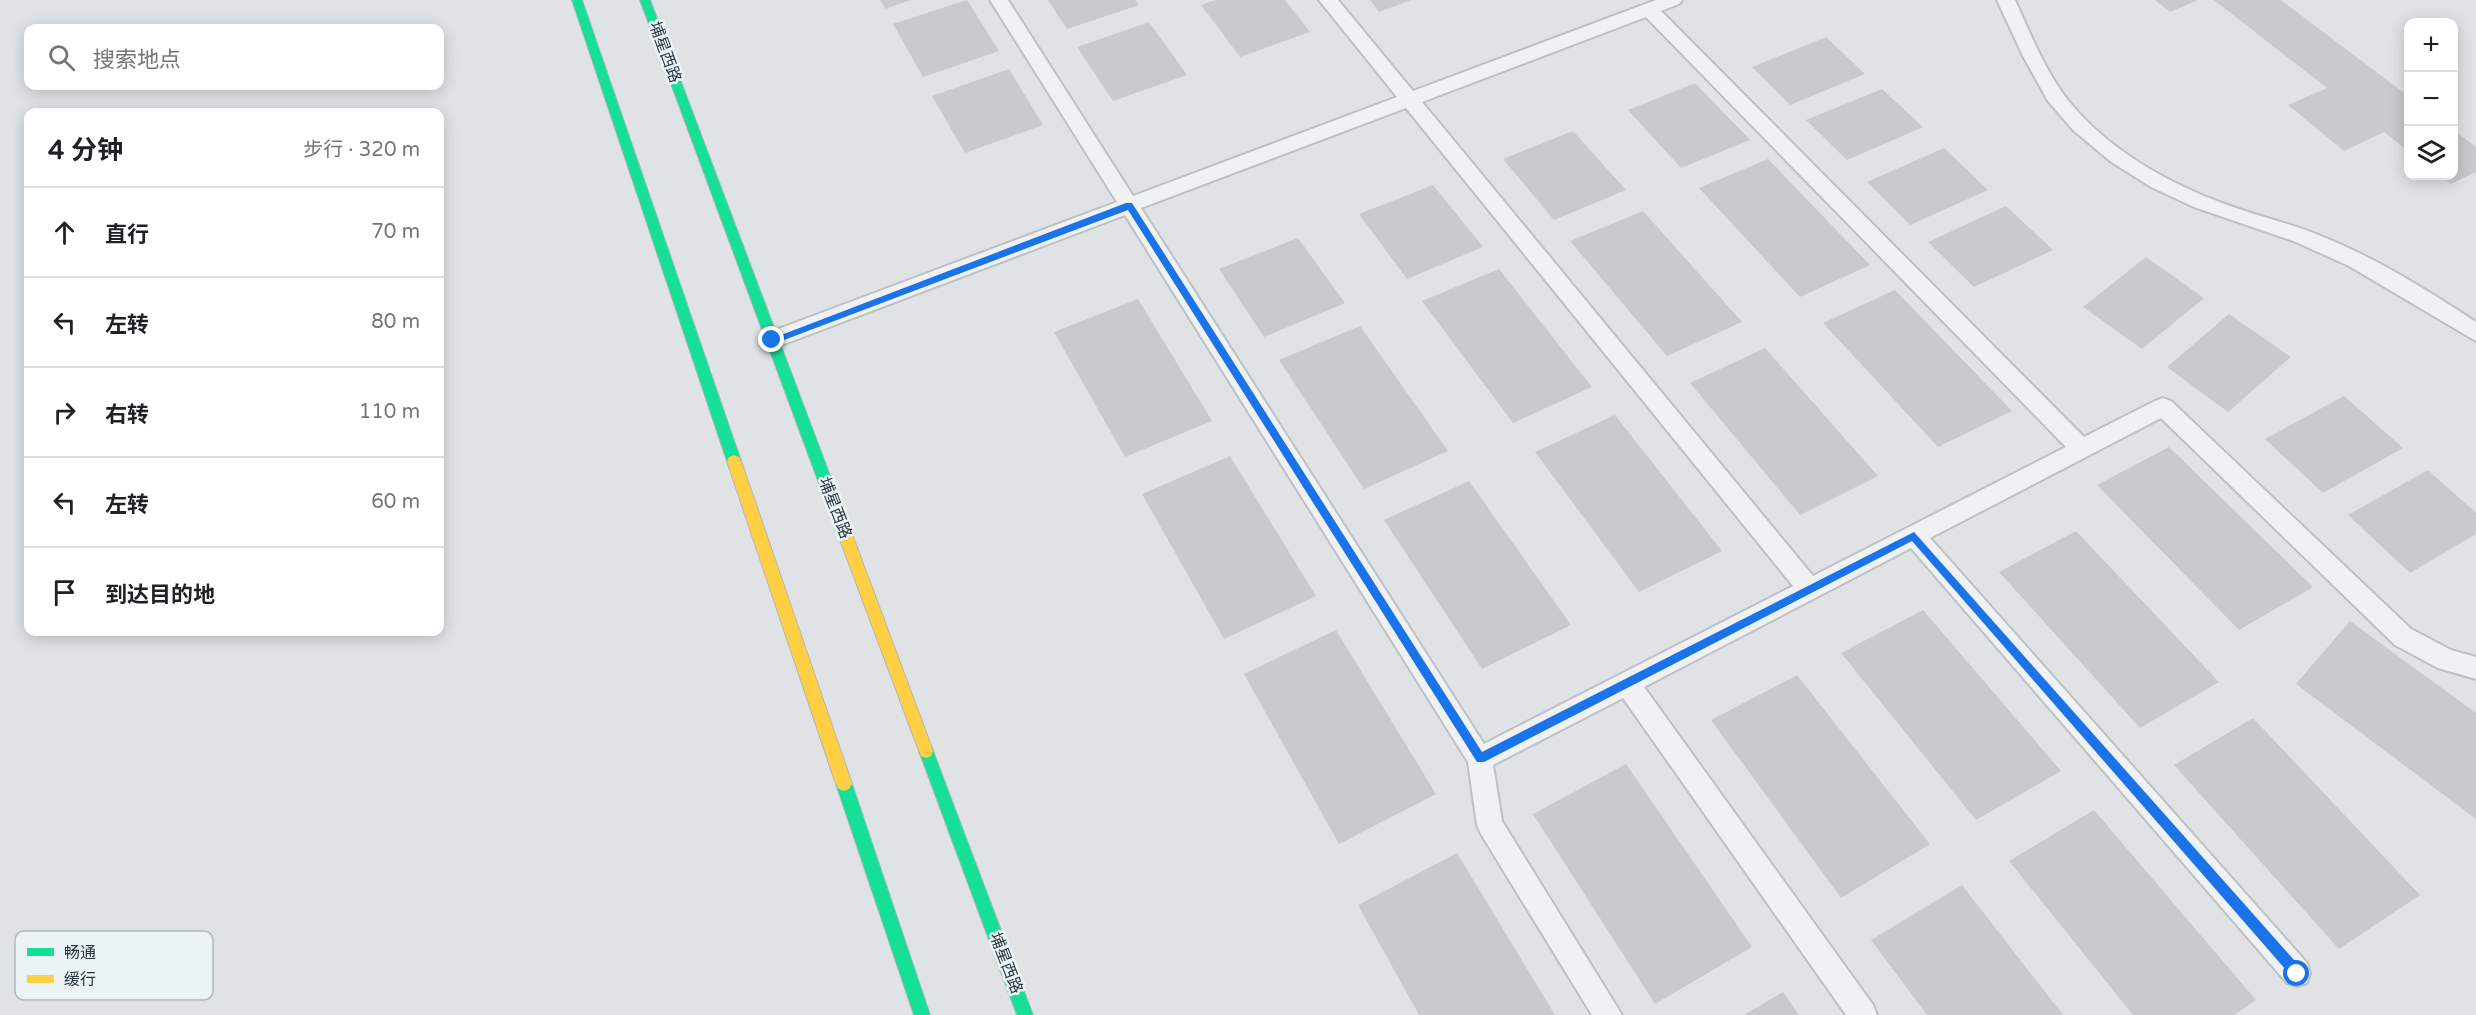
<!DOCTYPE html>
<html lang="zh">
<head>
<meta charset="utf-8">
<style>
  :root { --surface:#fff; --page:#f2f2f2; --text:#202124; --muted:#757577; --line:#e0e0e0 }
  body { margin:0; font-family:"Varela Round","Noto Sans SC",sans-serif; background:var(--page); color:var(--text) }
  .controls { position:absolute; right:18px; top:18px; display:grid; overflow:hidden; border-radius:12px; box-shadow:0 3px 15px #0003 }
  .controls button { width:54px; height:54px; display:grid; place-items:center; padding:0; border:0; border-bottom:2px solid var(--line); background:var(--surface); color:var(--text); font:30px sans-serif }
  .stop { position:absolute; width:18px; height:18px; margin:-14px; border:4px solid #1a73e8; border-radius:50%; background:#fff }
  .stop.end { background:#1a73e8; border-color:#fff; box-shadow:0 2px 6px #0008 }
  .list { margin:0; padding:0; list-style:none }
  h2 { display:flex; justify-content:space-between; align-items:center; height:78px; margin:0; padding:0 24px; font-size:26px }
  h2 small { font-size:20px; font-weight:400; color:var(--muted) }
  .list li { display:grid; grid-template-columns:39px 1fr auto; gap:18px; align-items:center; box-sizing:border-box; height:90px; padding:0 24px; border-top:2px solid var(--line) }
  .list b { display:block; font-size:22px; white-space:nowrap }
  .list em { font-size:20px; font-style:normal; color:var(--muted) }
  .icon { flex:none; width:33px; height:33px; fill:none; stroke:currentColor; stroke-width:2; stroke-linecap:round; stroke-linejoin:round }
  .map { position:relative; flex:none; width:2476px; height:1015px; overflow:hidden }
  .search { position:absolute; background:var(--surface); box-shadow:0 3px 15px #0003; left:24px; top:24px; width:420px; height:66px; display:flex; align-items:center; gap:15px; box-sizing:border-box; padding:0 21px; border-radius:12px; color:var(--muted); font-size:22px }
  .panel { position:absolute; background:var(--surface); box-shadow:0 3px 15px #0003; left:24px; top:108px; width:420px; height:528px; border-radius:12px }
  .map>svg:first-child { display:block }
  .building { fill:#c8cbcd }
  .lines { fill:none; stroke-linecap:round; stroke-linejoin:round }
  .lane-casing { stroke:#bec1c3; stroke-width:4 }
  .fast-casing { stroke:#b2b7ba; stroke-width:2 }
  .slow-casing { stroke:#b2b7ba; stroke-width:2 }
  .lane { fill:#eff1f2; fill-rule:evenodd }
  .fast { fill:#16e098; fill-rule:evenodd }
  .slow { fill:#ffcf43; fill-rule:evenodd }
  .route { fill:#1a73e8 }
  .labels { text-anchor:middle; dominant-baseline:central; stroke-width:5; stroke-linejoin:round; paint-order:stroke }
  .street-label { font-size:16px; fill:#253640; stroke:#ecf3f6 }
  .key { fill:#ecf3f6; stroke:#b0babf; stroke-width:1.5 }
  .key-label { font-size:16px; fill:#253640 }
</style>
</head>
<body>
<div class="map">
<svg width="2476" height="1015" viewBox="0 0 2476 1015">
  <rect width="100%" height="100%" fill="#e0e3e5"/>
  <g class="building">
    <path d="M880 0H911L885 9Z"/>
    <path d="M967 0 999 51 923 77 893 24Z"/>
    <path d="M1048 0H1135L1139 5 1067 29Z"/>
    <path d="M1216 0H1285L1310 32 1240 57 1201 5Z"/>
    <path d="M1370 0H1411L1379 12Z"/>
    <path d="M2155 0H2198L2170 12Z"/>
    <path d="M2214 0H2281L2408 96V151L2384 132 2344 151 2288 105 2327 88Z"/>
    <path d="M1149 22 1187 75 1113 101 1077 47Z"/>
    <path d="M1826 37 1865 74 1790 105 1752 67Z"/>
    <path d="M1009 69 1043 125 965 153 932 96Z"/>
    <path d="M1695 83 1750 140 1681 168 1628 110Z"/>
    <path d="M1882 89 1923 127 1847 160 1806 120Z"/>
    <path d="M2454 130 2476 147V172L2451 184 2440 176H2454Z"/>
    <path d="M1573 131 1626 190 1554 220 1503 159Z"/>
    <path d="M1944 148 1988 190 1910 225 1867 182Z"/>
    <path d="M1768 159 1870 265 1800 297 1699 188Z"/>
    <path d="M1433 185 1483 247 1407 279 1359 214Z"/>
    <path d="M2006 206 2053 250 1974 287 1928 242Z"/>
    <path d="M1643 211 1742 322 1667 356 1570 241Z"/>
    <path d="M1298 238 1345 303 1264 337 1219 269Z"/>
    <path d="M2146 257 2204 298 2142 349 2083 307Z"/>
    <path d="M1499 269 1592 387 1513 423 1422 301Z"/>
    <path d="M1895 290 2012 411 1938 447 1823 323Z"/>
    <path d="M1138 299 1212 421 1125 457 1054 332Z"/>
    <path d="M2229 314 2291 357 2228 412 2167 367Z"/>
    <path d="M1360 326 1448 451 1364 489 1279 360Z"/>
    <path d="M1765 348 1878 476 1800 515 1690 383Z"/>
    <path d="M2344 396 2403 448 2323 493 2265 439Z"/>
    <path d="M1615 415 1722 551 1639 592 1535 452Z"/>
    <path d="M2169 447 2313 587 2239 630 2097 485Z"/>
    <path d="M1230 456 1316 596 1224 639 1142 494Z"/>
    <path d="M2428 470 2476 513V534L2410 573 2348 515Z"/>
    <path d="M1469 481 1571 625 1482 669 1384 520Z"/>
    <path d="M2076 531 2219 682 2140 728 1999 572Z"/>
    <path d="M1923 610 2061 771 1976 820 1841 653Z"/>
    <path d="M2350 621 2476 713V819L2296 684Z"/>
    <path d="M1336 630 1436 794 1339 844 1244 674Z"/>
    <path d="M1797 675 1930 844 1841 898 1711 720Z"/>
    <path d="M2253 718 2420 895 2339 949 2174 765Z"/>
    <path d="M1626 764 1752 947 1655 1004 1533 814Z"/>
    <path d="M2094 810 2256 1000 2234 1015H2133L2009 861Z"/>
    <path d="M1457 853 1555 1015H1419L1358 905Z"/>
    <path d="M1962 885 2063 1015H1927L1871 940Z"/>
    <path d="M1783 992 1799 1015H1744Z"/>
  </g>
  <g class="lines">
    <g class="lane-casing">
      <g id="lane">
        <path d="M990 0H1008L1133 196 1397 97 1319 0H1338L1413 91 1656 0H1682L1679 4 1661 11 2084 437 2155 401 2163 398 2171 401 2411 629 2451 650 2476 657V679L2438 668 2395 645 2161 418 1930 538 2307 963 2310 973 2307 983 2297 986 2287 983 1911 548 1644 687 1873 1005 1877 1015H1846L1623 698 1493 765 1502 821 1622 1015H1592L1481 834 1477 825 1468 762 1125 215 779 346 772 348 765 346 762 340 765 334 1117 202ZM1646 17 2066 447 1813 576 1422 102ZM1406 108 1793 586 1484 744 1141 208Z"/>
        <path d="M1997 0H2015C2031 35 2046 74 2071 104 2114 155 2177 188 2239 209 2266 218 2294 225 2321 236 2376 258 2427 290 2476 322V341L2349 266 2296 242 2194 207 2151 187 2110 161 2073 130 2048 101 2023 56Z"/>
      </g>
    </g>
    <g class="fast-casing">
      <g id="fast">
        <path d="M572 0H582L741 461 739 465H729L727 461Z"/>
        <path d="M640 0H650L834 486 832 490H822L820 486Z"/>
        <path d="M926 744 931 746 933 751 1033 1015H1017L919 751 921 746Z"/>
        <path d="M844 777 849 779 852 784 930 1015H914L836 784 839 779Z"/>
      </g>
    </g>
    <g class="slow-casing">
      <g id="slow">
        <path d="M734 455 739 457 741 461 852 784 849 789 844 791 839 789 836 784 727 461 729 457Z"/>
        <path d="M827 480 832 482 834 486 933 751 931 756 926 758 921 756 919 751 820 486 822 482Z"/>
      </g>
    </g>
    <use href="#lane" class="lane"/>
    <use href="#fast" class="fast"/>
    <use href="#slow" class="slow"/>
  </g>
  <path class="route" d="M1126 203H1132L1482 752 1914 532 2302 969V978H2293L1912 541 1484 762H1477L1128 210 776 343 768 340Z"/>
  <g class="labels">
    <g class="street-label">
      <text transform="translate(665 52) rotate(70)">埔星西路</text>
      <text transform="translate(835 508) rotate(69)">埔星西路</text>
      <text transform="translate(1006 963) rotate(69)">埔星西路</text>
    </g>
  </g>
  <rect x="15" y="931" width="198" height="69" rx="9" class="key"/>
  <rect x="27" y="948" width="27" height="8" fill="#16e098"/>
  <rect x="27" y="975" width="27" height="8" fill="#ffcf43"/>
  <g class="key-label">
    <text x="64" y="958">畅通</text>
    <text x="64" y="985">缓行</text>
  </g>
</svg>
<div class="controls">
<button>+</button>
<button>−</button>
<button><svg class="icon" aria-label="layers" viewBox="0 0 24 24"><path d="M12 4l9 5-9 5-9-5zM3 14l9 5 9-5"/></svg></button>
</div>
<div class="stop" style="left:2297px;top:974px"></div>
<div class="stop end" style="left:772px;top:340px"></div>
<div class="search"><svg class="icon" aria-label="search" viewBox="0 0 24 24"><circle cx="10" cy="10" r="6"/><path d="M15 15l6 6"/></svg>搜索地点</div>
<section class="panel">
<h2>4 分钟<small>步行 · 320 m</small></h2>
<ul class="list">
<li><svg class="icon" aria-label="ahead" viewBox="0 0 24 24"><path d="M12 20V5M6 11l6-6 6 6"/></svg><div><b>直行</b></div><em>70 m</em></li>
<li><svg class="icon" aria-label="left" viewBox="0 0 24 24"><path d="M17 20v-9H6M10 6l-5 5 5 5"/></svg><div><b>左转</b></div><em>80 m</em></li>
<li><svg class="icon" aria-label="right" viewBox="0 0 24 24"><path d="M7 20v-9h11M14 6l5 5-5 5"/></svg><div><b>右转</b></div><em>110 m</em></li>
<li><svg class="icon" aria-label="left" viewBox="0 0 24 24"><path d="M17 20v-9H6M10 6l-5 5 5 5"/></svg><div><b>左转</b></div><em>60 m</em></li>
<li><svg class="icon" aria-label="arrive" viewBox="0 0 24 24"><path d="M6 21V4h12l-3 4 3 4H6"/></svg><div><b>到达目的地</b></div></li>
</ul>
</section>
</div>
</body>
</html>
